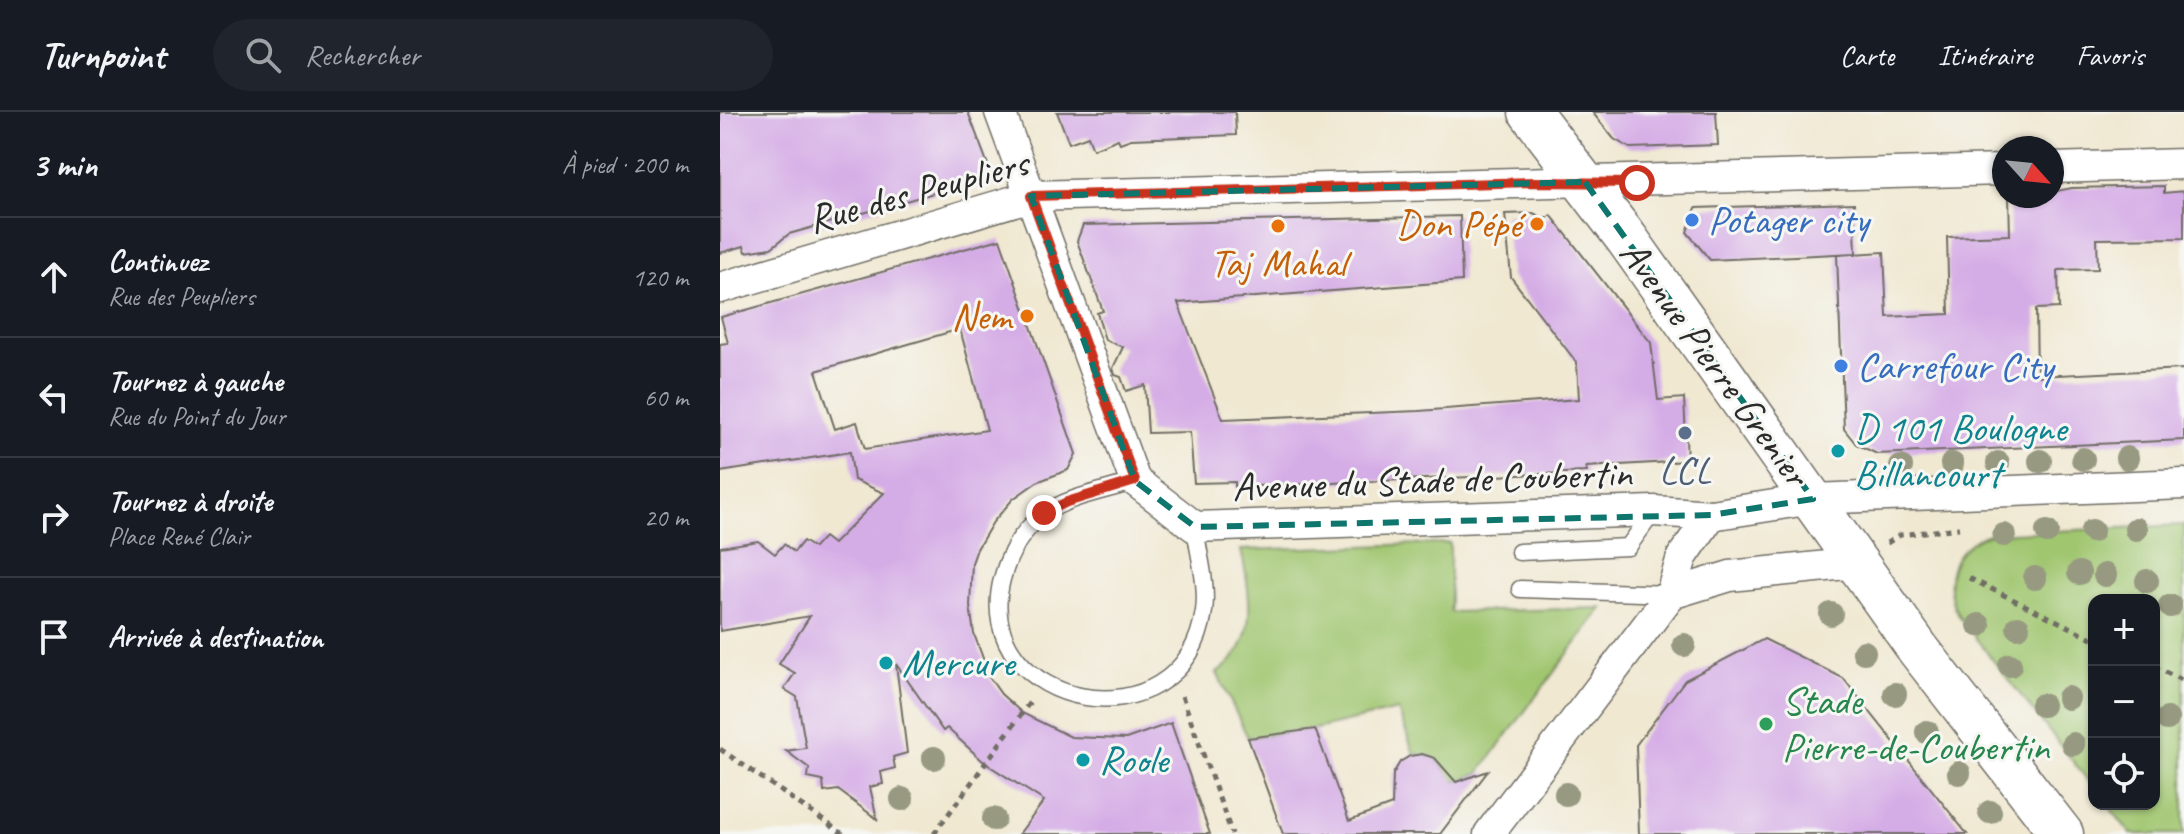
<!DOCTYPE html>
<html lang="fr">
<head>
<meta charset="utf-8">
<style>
  :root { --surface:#171b24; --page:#20242c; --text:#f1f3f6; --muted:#9ea1a6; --line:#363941 }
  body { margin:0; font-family:Caveat,sans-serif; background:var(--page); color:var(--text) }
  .controls { position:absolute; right:24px; bottom:24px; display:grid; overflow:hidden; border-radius:16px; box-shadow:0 2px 6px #0004 }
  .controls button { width:72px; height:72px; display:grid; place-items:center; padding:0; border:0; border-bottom:2px solid var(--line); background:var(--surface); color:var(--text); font:40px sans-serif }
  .compass { position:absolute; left:1272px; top:24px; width:72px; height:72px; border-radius:50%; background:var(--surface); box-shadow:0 2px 6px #0004; rotate:117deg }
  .stop { position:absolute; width:24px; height:24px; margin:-18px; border:6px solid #c8321e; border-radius:50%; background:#fff }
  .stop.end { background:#c8321e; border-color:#fff; box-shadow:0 2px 8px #0008 }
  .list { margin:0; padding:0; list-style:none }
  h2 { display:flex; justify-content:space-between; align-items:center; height:104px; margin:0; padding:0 32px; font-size:34px }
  h2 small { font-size:26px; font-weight:400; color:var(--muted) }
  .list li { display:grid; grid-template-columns:52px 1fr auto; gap:24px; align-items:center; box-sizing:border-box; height:120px; padding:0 32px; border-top:2px solid var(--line) }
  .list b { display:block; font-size:30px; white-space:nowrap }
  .list p { margin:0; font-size:26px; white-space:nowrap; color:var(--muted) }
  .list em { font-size:26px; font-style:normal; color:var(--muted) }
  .icon { flex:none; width:44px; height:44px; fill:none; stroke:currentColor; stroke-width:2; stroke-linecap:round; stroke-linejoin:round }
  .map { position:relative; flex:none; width:1464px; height:722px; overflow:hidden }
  header { display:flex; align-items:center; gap:48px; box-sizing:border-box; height:112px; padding:0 40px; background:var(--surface); border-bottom:2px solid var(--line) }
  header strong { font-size:38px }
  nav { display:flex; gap:44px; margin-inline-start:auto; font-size:28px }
  .search { width:560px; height:72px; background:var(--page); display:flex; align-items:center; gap:20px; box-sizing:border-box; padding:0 28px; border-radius:44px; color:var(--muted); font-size:30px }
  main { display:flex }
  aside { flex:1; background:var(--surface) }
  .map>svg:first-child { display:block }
  .green { fill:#a0c670; stroke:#66784e; stroke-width:2 }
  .building { fill:#d5ade6; fill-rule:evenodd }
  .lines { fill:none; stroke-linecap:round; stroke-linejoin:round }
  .service-casing { stroke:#706d65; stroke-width:19 }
  .minor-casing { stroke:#706d65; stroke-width:33 }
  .secondary-casing { stroke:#706d65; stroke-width:45 }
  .path { stroke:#706d65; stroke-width:5; stroke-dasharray:6 6; stroke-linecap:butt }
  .service { stroke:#fff; stroke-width:16 }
  .minor { stroke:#fff; stroke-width:30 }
  .secondary { stroke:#fff; stroke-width:42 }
  .tree { fill:#979a81 }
  .route { stroke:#c8321e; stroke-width:10 }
  .marked { fill:none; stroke:#0f766e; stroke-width:6; stroke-dasharray:16 10; stroke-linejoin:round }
  .shop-dot { fill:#3f7fe0; stroke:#f6f6f2; stroke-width:3 }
  .food-dot { fill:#e8710a; stroke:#f6f6f2; stroke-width:3 }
  .service-dot { fill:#5c6f8a; stroke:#f6f6f2; stroke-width:3 }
  .culture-dot { fill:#0f9aa8; stroke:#f6f6f2; stroke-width:3 }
  .leisure-dot { fill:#2e9e5b; stroke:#f6f6f2; stroke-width:3 }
  .labels { text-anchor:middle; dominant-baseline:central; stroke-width:6; stroke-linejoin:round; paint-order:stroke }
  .street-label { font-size:40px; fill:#2b2b2b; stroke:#f6f6f2 }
  .shop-label { font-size:40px; fill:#366cbe; stroke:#f6f6f2; text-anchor:start }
  .food-label { font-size:40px; fill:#c56008; stroke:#f6f6f2; text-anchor:end }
  .culture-label { font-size:40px; fill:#0d838f; stroke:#f6f6f2; text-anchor:start }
  .service-label { font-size:40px; fill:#4e5e75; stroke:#f6f6f2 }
  .leisure-label { font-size:40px; fill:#27864d; stroke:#f6f6f2; text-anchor:start }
</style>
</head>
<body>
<header>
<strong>Turnpoint</strong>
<div class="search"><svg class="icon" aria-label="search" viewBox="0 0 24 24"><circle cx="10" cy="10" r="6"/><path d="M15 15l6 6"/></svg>Rechercher</div>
<nav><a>Carte</a><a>Itinéraire</a><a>Favoris</a></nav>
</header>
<main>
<aside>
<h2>3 min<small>À pied · 200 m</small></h2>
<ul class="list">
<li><svg class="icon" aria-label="ahead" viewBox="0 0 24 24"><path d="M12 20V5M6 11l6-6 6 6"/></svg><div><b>Continuez</b><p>Rue des Peupliers</p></div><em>120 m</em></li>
<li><svg class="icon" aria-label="left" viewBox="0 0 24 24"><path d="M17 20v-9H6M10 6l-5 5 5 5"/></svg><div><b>Tournez à gauche</b><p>Rue du Point du Jour</p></div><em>60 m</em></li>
<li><svg class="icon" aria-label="right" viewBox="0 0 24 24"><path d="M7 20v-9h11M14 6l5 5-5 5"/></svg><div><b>Tournez à droite</b><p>Place René Clair</p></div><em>20 m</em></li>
<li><svg class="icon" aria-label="arrive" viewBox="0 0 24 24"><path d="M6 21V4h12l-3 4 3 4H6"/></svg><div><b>Arrivée à destination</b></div></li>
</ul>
</aside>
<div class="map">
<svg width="1464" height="722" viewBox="0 0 1464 722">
  <rect width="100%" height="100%" fill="#f6f6f2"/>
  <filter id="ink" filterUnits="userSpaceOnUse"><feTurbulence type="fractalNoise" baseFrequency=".0125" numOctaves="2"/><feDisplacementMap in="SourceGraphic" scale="16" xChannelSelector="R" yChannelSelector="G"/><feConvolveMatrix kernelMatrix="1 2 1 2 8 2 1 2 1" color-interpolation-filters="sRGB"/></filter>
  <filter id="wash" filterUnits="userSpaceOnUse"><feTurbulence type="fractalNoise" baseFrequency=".006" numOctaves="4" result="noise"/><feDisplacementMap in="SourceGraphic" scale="32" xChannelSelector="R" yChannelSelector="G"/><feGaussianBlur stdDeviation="1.8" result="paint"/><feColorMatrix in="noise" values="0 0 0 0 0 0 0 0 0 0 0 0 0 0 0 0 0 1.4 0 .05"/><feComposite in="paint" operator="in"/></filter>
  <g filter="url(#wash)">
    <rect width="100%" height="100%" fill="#f0e8d1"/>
    <g class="green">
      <path d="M1464 413V722H1411L1387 692H1434V488H1374V676L1239 505C1220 470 1230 435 1269 422Z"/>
      <path d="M730 431V500L882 496 758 662 732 671C724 653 717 641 694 642L678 598 595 617 528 626 497 561C540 532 531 482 521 438Z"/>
    </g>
    <g id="blocks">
      <g class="building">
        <path d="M0 0H248L268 53 260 68 69 122 51 136 26 140 24 134 0 141Z"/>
        <path d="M337 0H515L516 23 411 27 400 31 398 27 373 37 368 24 349 31Z"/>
        <path d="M872 0H996L998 33 910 36 894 27Z"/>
        <path d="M1444 74V81L1464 79V126L1377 127 1378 157 1338 158 1339 196 1316 197 1317 264 1464 257V328L1157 342 1136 332 1124 317 1117 143 1164 140 1167 205 1229 202 1227 125 1290 123 1289 84H1332V80L1352 76Z"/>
        <path d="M1134 91 1136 141 990 148 967 120 976 96Z"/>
        <path d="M813 101 826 107 831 103 931 231 938 288 964 286 967 349 866 355 867 360 515 375V370L474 371 470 320 428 321 425 273 406 279 401 265 395 263 393 256 403 235 385 228 377 201 383 199 357 129 363 113 740 104 742 169 458 191 503 307 699 299 859 287 857 251 791 165 785 102Z"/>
        <path d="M280 127 356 342 348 358 317 370 293 387 273 410 257 437 252 451 250 494 254 522 264 549 262 555 281 582 302 601 351 625 406 627 451 611 490 722H299L324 689 265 651 227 616 223 619 176 552 187 641 173 645 175 656 161 660 163 672 150 675 157 707 118 678 104 680 103 669 88 666 89 656 66 639 86 636 77 585 64 577 75 561 59 552 90 504 0 519V435L38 429 55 442 64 432 74 440 83 429 94 436 104 425 113 432 164 381 134 368 130 340 0 360V232L8 231 1 205ZM240 217 267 318 145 337 137 310 115 317 96 259Z"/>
        <path d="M1044 527 1123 566 1247 722H919L916 633 965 568Z"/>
        <path d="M595 617 629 709 672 693 673 662 680 650 690 644 702 642 715 646 736 670 768 659 720 722H563L528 626Z"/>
      </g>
    </g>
  </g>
  <g filter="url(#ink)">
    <use href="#blocks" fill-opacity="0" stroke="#706d65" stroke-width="2"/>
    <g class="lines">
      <g class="service-casing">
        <g id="service">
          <path d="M415 369C387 379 348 384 324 402 302 418 289 441 282 467 249 597 464 640 484 499 488 472 478 441 475 415"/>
          <path d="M799 440 908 435 934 399"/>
          <path d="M800 477 951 482"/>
        </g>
      </g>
      <g class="minor-casing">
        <g id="minor">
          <path d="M280 0 415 369 475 415 934 399 991 403 1093 387 1464 372"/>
          <path d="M1332 56 1464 52"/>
          <path d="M0 176 311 84 1284 58"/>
          <path d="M951 482 1010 464 1136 451"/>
          <path d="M769 722 951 482 962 445 991 403"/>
        </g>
      </g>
      <g class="secondary-casing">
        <path id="secondary" d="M810 0 907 127 1198 537 1342 722"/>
      </g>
      <g class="path">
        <path d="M1167 431 1180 423 1239 416"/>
        <path d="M1249 466 1374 527"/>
        <path d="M1434 555 1464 569"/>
        <path d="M462 584 512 722"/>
        <path d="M0 637 123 722"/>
        <path d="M214 722 310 590"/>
      </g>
      <use href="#service" class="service"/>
      <use href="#minor" class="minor"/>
      <use href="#secondary" class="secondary"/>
    </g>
    <g class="tree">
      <circle cx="1407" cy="346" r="12"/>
      <circle cx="1363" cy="347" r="12"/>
      <circle cx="1320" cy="349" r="12"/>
      <circle cx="1278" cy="351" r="12"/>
      <circle cx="1232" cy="352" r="12"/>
      <circle cx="1181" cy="355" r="12"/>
      <circle cx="1416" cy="417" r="12"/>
      <circle cx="1372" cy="419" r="12"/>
      <circle cx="1327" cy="420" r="12"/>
      <circle cx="1284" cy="423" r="12"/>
      <circle cx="1359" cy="461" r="12"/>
      <circle cx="1385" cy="463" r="12"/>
      <circle cx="1315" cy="466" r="12"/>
      <circle cx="1427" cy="469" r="12"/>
      <circle cx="1450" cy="494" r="12"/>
      <circle cx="1111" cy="502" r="12"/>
      <circle cx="1259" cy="513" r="12"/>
      <circle cx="1298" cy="515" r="12"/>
      <circle cx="964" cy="533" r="12"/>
      <circle cx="1144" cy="540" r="12"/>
      <circle cx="1290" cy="553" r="12"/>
      <circle cx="1175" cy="582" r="12"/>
      <circle cx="1348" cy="586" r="12"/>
      <circle cx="1322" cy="593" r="12"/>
      <circle cx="1447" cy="607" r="12"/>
      <circle cx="1207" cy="620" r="12"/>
      <circle cx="1353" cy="632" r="12"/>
      <circle cx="214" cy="646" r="12"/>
      <circle cx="1239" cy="661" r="12"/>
      <circle cx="846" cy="682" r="12"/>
      <circle cx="182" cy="687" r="12"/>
      <circle cx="1270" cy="700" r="12"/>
      <circle cx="274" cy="707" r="12"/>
    </g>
  </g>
  <g class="lines" filter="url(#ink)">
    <path class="route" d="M324 401 347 390 415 369 311 84 814 70 917 71"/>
  </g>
  <path class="marked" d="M865 70 1093 387 991 403 475 415 415 369 311 84Z"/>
  <g class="shop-dot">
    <circle cx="972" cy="108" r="8"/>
    <circle cx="1121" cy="254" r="8"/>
  </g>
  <g class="food-dot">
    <circle cx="817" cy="112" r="8"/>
    <circle cx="558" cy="114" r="8"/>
    <circle cx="307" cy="204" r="8"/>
  </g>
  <circle class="service-dot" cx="965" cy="321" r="8"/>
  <g class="culture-dot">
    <circle cx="1118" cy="339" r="8"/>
    <circle cx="166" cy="551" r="8"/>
    <circle cx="363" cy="648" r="8"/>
  </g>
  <circle class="leisure-dot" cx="1046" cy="612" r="8"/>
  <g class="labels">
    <g class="street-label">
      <text transform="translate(198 79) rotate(-15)">Rue des Peupliers</text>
      <text transform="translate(995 251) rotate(54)">Avenue Pierre Grenier</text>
      <text transform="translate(712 368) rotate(-2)">Avenue du Stade de Coubertin</text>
    </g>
    <g class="shop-label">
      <text x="988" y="108">Potager city</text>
      <text x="1137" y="254">Carrefour City</text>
    </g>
    <g class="food-label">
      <text x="801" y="112">Don Pépé</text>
      <text x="558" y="151" text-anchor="middle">Taj Mahal</text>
      <text x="291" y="204">Nem</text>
    </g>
    <g class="culture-label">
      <text x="1134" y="316">D 101 Boulogne<tspan x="1134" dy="46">Billancourt</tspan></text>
      <text x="182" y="551">Mercure</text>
      <text x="379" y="648">Roole</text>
    </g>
    <g class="service-label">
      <text x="965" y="358">LCL</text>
    </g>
    <g class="leisure-label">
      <text x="1062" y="589">Stade<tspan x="1062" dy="46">Pierre-de-Coubertin</tspan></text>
    </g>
  </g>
</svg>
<div class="controls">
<button>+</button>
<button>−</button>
<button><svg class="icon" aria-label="locate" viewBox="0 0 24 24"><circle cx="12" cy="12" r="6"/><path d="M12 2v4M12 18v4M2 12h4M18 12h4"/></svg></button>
</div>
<svg class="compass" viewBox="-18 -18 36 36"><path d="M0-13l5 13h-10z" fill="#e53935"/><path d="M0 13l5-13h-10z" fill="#9ea1a6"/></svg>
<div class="stop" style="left:917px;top:71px"></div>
<div class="stop end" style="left:324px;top:401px"></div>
</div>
</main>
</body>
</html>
